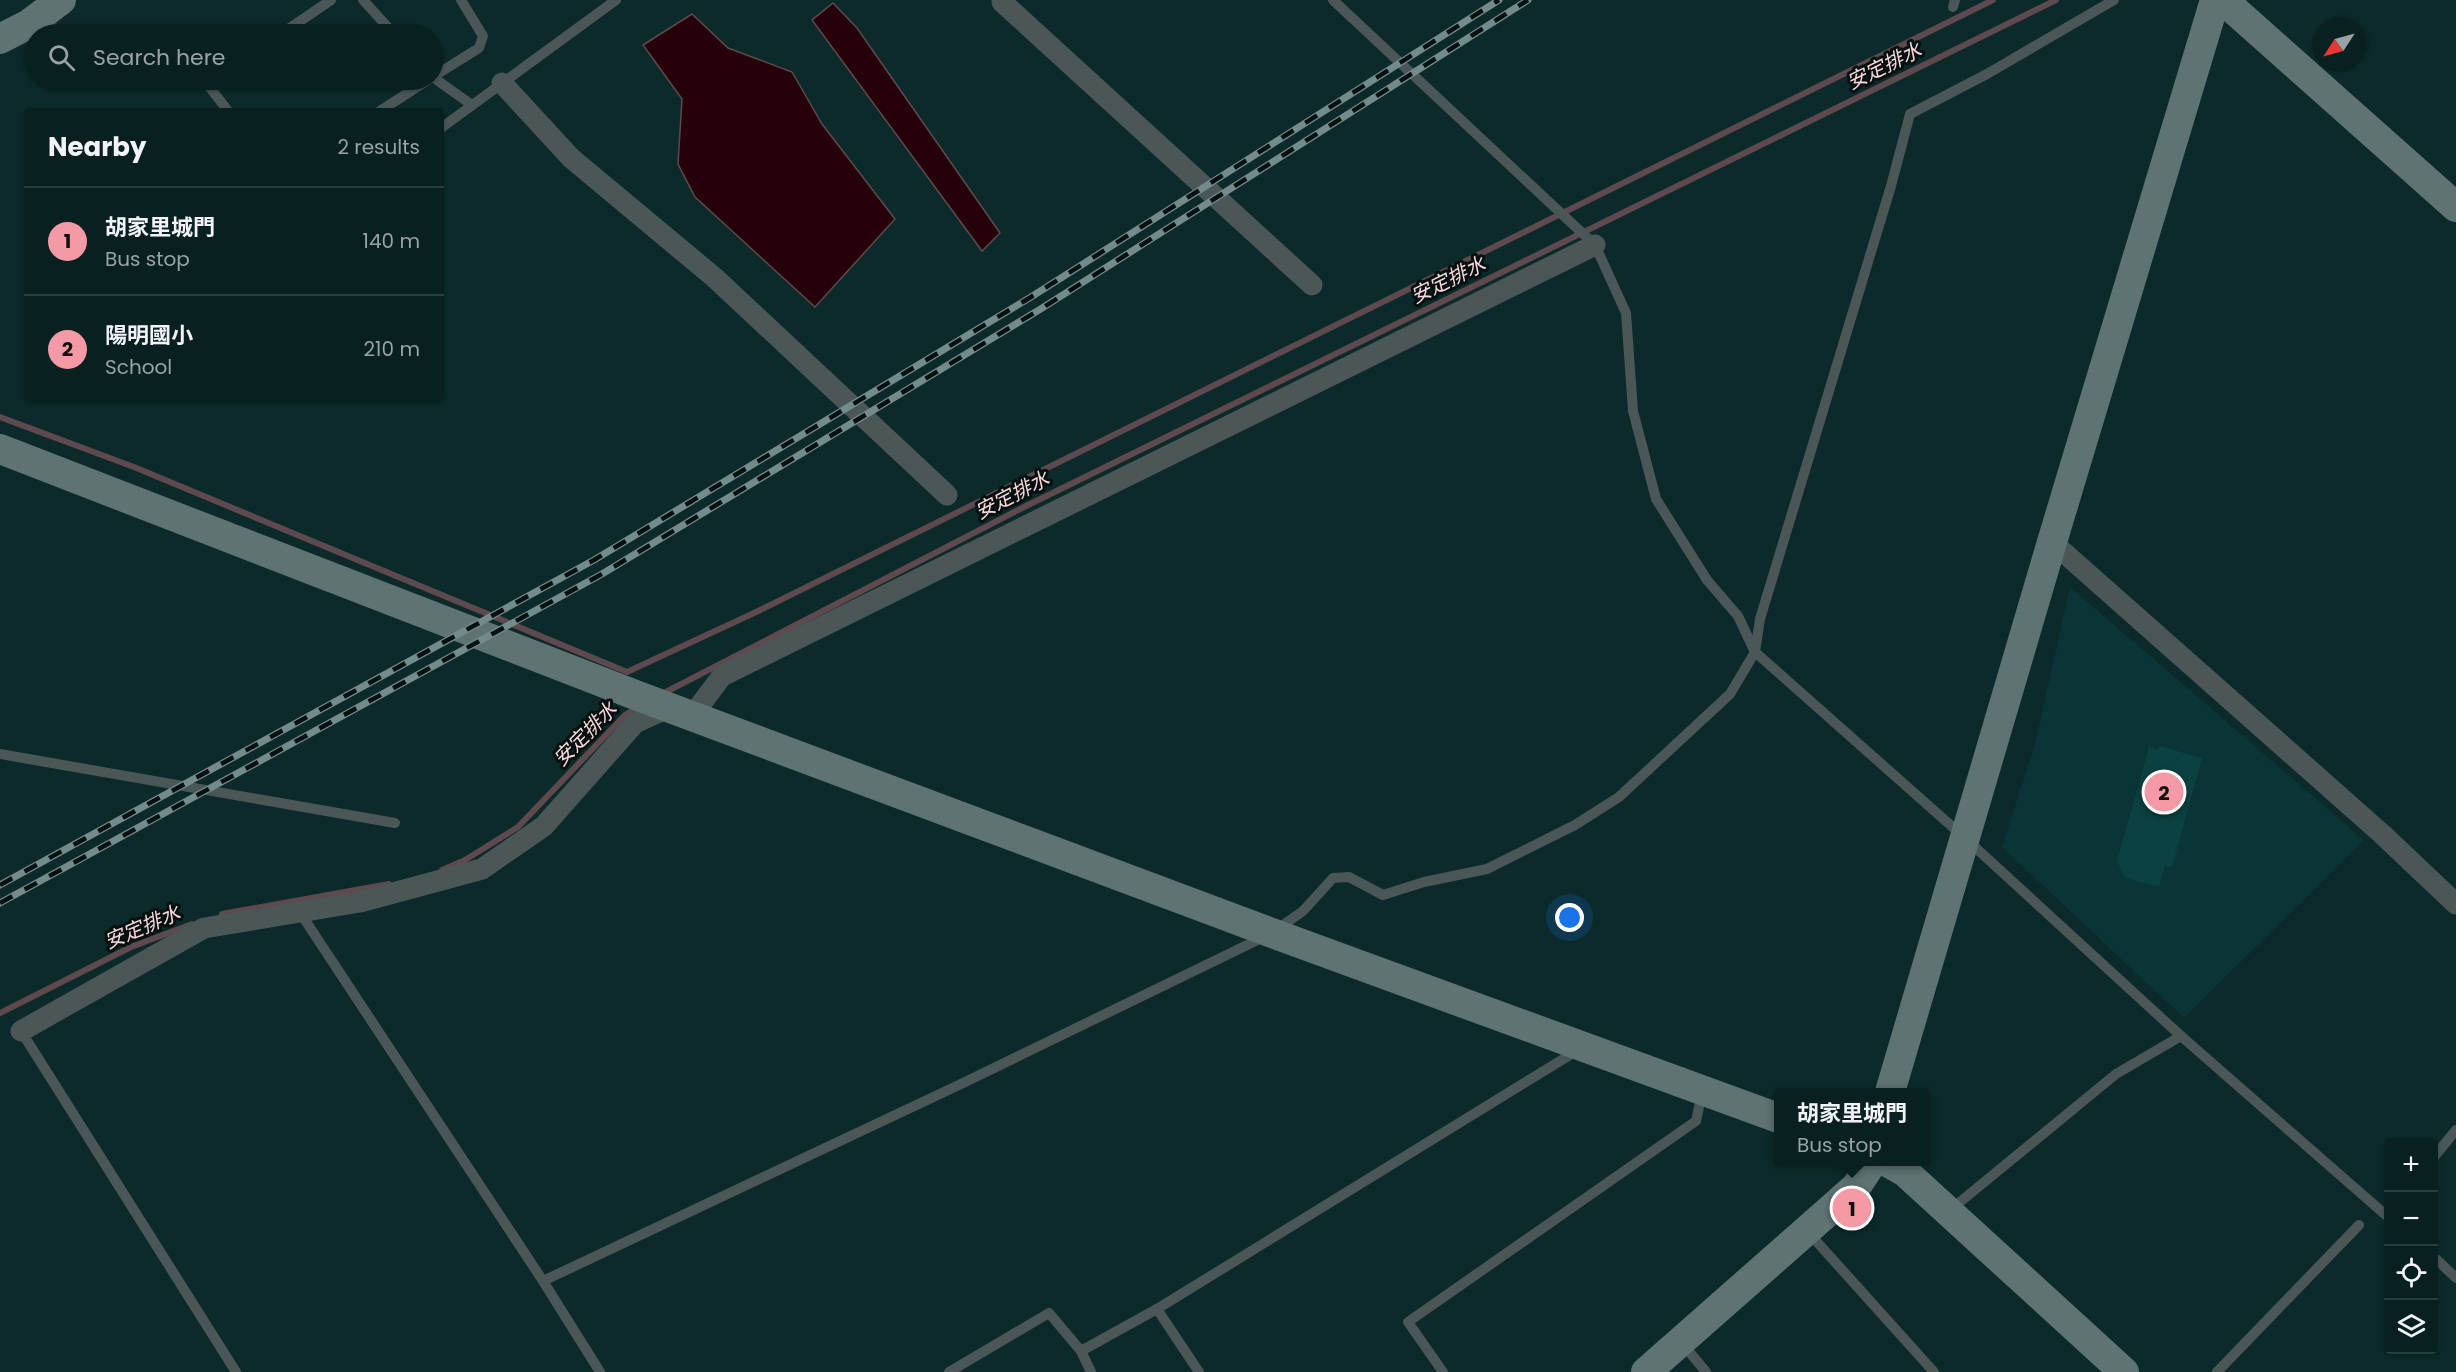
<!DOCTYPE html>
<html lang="en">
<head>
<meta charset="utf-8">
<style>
  :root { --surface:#092020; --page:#122829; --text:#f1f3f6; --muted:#99a3a5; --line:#293e3e; --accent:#f49aa6 }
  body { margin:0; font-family:Poppins,"Noto Sans TC",sans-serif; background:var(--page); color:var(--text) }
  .controls { position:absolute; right:18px; bottom:18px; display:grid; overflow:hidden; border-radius:6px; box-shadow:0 2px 4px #0004 }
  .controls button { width:54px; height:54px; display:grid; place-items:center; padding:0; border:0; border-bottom:2px solid var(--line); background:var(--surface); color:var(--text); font:30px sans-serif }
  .compass { position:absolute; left:2312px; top:18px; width:54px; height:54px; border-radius:50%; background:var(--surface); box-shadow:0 2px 4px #0004; rotate:234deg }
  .you { position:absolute; left:1570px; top:918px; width:21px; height:21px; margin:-15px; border:4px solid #fff; border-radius:50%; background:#1a73e8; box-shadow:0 0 0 9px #1a73e833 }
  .badge { display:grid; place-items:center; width:39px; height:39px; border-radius:50%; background:var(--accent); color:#111; font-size:20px; font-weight:700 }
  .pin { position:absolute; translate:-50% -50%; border:3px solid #fff; box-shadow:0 2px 6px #0006 }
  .popup { position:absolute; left:1774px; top:1088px; width:156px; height:78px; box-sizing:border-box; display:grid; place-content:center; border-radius:6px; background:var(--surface); filter:drop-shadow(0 2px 4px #0005); font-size:20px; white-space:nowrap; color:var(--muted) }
  .popup b { font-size:22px; color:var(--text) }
  .popup::after { content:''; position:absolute; left:50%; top:100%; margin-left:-12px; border:12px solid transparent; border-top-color:var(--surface) }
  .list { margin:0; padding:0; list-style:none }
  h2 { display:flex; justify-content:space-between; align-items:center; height:78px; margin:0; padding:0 24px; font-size:26px }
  h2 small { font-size:20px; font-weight:400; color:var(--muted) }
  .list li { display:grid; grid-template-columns:39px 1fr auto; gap:18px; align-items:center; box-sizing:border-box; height:108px; padding:0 24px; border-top:2px solid var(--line) }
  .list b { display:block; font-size:22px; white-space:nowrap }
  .list p { margin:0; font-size:20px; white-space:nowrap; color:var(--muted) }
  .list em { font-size:20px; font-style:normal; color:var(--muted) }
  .icon { flex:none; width:33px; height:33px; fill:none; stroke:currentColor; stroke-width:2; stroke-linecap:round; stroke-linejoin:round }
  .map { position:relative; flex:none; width:2456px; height:1372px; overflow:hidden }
  .search { position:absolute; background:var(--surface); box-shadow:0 2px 4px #0004; left:24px; top:24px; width:420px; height:66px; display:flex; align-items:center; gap:15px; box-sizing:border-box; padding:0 21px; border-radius:33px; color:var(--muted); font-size:22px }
  .panel { position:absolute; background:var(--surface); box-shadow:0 2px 4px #0004; left:24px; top:108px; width:420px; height:294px; border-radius:6px }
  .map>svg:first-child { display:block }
  .built { fill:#0a3435 }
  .water { fill:#260109; stroke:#5e494f; stroke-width:1.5 }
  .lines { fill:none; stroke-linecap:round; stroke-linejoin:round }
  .stream { stroke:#5e494f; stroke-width:6 }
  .building { fill:#0c4141 }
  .lane { stroke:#4b5757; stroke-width:10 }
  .street { stroke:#4b5757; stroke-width:21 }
  .secondary { stroke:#5f7373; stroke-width:30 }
  .rail-casing { stroke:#748b8b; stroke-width:7 }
  .rail { stroke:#051010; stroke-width:4.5; stroke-dasharray:14; stroke-linecap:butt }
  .labels { text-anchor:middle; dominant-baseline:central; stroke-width:6; stroke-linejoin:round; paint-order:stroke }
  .water-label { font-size:20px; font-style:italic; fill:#f9d7da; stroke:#051010 }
</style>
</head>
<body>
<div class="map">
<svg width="2456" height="1372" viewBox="0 0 2456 1372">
  <rect width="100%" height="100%" fill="#0c2a2a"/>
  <path class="built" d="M2070 587 2364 840 2184 1018 2002 847 2035 744Z"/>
  <g class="water">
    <path d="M833 3 857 28 1000 233 982 251 812 20Z"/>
    <path d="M692 14 728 48 792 72 822 124 895 219 815 307 695 197 678 164 682 99 643 45Z"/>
  </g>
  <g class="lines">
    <g class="stream">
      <path d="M0 417 134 467 627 672 754 613 1993 0"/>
      <path d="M662 694 1024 507 2056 0"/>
      <path d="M442 870 465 860 518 827 625 715 640 706"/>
      <path d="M222 914 389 884"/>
      <path d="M0 1013 131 947 192 924"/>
    </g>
  </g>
  <path class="building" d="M2159 746 2202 758 2172 867 2165 866 2159 887 2125 878 2117 861 2149 747 2158 750Z"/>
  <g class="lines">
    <g class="lane">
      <path d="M363 0 394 34"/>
      <path d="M2114 0 1987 74 1910 114 1891 186 1760 619 1755 652 1965 838 2181 1036"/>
      <path d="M1953 7 1955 0"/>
      <path d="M36 25 83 34"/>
      <path d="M281 34 331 0"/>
      <path d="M434 76 479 48 483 36 461 0"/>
      <path d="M434 78 472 105"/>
      <path d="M202 80 208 85 228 111"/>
      <path d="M380 111 428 80"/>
      <path d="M441 128 616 0"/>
      <path d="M0 754 395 823"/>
      <path d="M299 911 543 1281 600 1372"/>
      <path d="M21 1031 236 1372"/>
      <path d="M2434 1157 2456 1130"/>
      <path d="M1949 1211 2116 1074 2181 1036 2388 1217"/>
      <path d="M1808 1232 1934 1372"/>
      <path d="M2434 1257 2456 1278"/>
      <path d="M543 1281 961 1084 1272 933 1303 911 1333 878 1349 877 1383 895 1424 882 1487 869 1575 825 1619 797 1730 694 1755 652 1738 616 1707 580 1656 499 1633 411 1626 313 1595 245 1333 0"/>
      <path d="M1157 1309 1199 1372"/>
      <path d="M1682 1343 1706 1372"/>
      <path d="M1081 1351 1091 1372"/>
      <path d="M949 1372 1049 1313 1081 1351 1157 1309 1578 1050"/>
      <path d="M1443 1372 1408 1322 1696 1121 1702 1093"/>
      <path d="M2217 1372 2359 1225"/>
    </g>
    <g class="street">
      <path d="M1004 0 1002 2 1312 285"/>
      <path d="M502 83 571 158 715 278 947 495"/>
      <path d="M2052 542 2382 834 2456 904"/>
      <path d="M692 716 722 676 1595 245"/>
      <path d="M21 1031 204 928 360 902 482 869 544 826 635 723 670 707"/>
    </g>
    <g class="secondary">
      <path d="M2223 0 2456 207"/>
      <path d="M0 39 29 24 61 0"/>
      <path d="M0 449 638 696 1272 933 1778 1118"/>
      <path d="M1890 1092 2052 542 2215 0"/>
      <path d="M1887 1162 1905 1172 2124 1372"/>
      <path d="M1646 1372 1856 1187 1868 1169 1870 1162"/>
    </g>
    <g class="rail-casing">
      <g id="rail">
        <path d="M0 885 594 560 1031 297 1499 0"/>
        <path d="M0 903 602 574 1039 310 1528 0"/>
      </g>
    </g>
    <use href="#rail" class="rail"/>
  </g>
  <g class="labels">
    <g class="water-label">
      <text transform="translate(1884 66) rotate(-26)">安定排水</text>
      <text transform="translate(1448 280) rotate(-26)">安定排水</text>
      <text transform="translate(1012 495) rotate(-27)">安定排水</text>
      <text transform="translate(585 734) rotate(-45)">安定排水</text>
      <text transform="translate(142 927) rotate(-23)">安定排水</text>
    </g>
  </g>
</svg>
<div class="controls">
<button>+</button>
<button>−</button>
<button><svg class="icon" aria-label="locate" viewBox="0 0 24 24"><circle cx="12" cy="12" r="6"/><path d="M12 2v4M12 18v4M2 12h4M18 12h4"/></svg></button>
<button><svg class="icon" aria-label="layers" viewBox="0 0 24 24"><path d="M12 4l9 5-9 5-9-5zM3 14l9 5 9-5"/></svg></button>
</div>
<svg class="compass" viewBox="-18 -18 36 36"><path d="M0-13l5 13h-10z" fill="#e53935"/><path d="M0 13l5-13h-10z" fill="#99a3a5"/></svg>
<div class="you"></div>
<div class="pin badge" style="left:1852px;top:1208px">1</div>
<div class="popup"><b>胡家里城門</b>Bus stop</div>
<div class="pin badge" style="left:2164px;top:792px">2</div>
<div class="search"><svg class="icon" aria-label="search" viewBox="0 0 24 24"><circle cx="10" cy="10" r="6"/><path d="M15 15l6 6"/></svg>Search here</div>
<section class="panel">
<h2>Nearby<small>2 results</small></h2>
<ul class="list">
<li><span class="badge">1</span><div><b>胡家里城門</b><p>Bus stop</p></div><em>140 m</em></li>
<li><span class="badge">2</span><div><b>陽明國小</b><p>School</p></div><em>210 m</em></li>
</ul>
</section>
</div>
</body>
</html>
